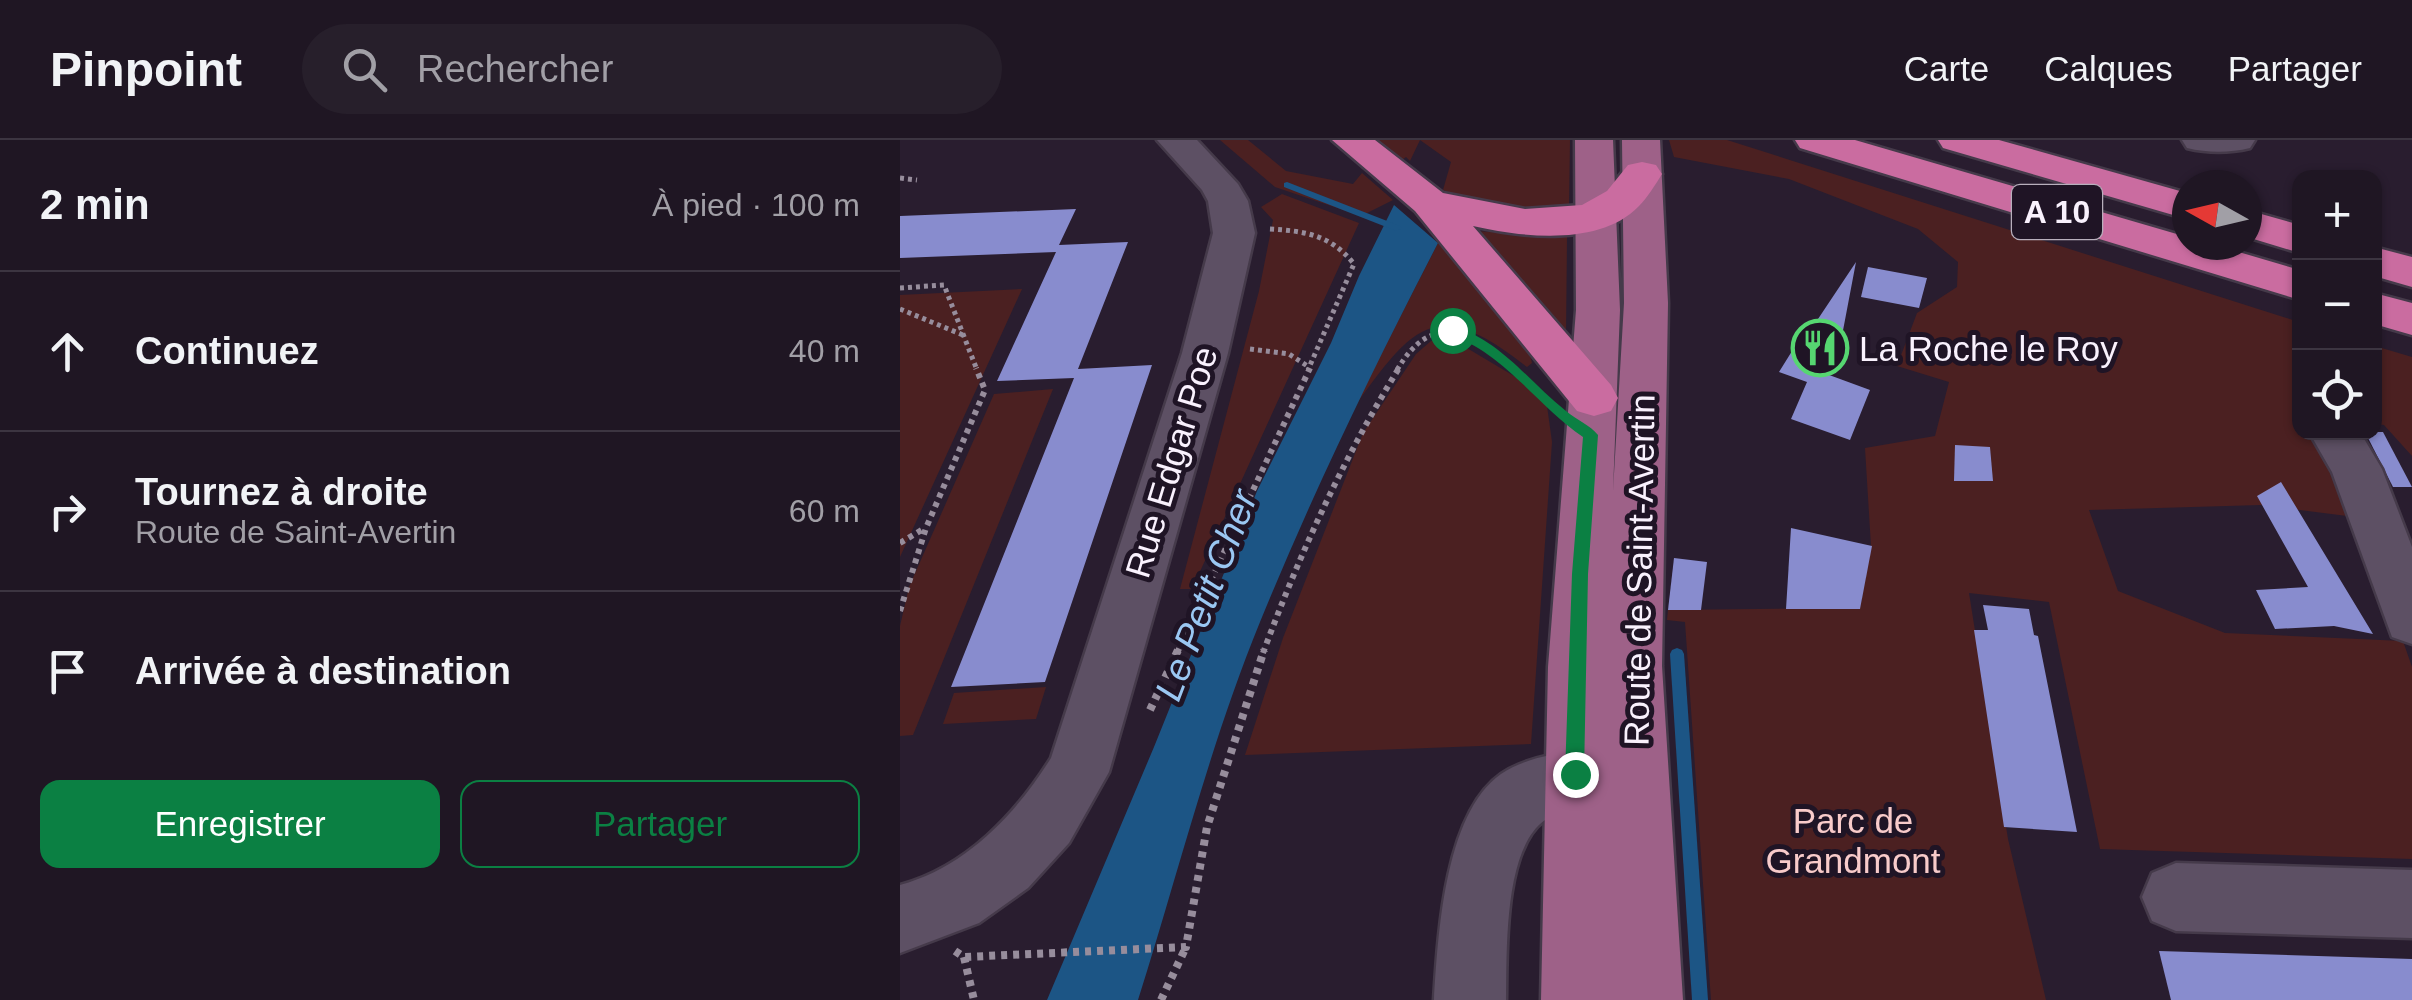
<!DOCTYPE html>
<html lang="fr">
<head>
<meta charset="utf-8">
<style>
  :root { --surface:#1f1623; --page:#271f2b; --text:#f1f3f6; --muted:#a19fa6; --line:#3c3541; --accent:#0b8043 }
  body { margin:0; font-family:Helvetica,sans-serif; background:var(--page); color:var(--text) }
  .controls { position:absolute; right:30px; top:30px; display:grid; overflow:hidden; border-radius:20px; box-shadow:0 2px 8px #0004 }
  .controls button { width:90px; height:90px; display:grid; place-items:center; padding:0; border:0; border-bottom:2px solid var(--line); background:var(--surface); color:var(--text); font:50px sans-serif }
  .compass { position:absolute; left:1272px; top:30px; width:90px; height:90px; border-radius:50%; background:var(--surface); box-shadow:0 2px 8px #0004; rotate:278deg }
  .stop { position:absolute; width:30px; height:30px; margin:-22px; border:8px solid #0b8043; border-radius:50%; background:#fff }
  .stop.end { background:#0b8043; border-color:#fff; box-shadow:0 2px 10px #0008 }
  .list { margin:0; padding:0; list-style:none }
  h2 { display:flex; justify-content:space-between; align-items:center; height:130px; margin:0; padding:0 40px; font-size:42px }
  h2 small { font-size:32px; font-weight:400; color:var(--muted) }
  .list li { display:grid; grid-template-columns:65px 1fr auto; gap:30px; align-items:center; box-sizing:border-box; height:160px; padding:0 40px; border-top:2px solid var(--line) }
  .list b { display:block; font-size:38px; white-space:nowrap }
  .list p { margin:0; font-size:32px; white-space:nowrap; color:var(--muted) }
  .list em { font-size:32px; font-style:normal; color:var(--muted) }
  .actions { display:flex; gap:20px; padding:30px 40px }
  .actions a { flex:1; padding:22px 0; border:2px solid var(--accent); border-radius:20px; text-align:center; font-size:35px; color:var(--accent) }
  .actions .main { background:var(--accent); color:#fff }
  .icon { flex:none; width:55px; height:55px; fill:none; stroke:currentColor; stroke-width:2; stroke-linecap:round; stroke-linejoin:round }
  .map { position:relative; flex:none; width:1512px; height:860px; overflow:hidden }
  header { display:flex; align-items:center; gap:60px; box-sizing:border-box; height:140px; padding:0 50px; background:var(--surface); border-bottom:2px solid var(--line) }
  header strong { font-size:48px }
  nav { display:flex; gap:55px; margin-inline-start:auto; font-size:35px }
  .search { width:700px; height:90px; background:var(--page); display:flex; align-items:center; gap:25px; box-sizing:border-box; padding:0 35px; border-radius:55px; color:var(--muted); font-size:38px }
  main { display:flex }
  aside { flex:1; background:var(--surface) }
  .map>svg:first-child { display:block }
  .green { fill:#4b2021 }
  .water { fill:#1c5585 }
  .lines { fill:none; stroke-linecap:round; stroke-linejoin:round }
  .stream { fill:#1c5585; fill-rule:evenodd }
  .building { fill:#888cce }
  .minor-casing { stroke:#453a4a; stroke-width:5 }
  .major-casing { stroke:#453a4a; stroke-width:5 }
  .highway-casing { stroke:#453a4a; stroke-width:5 }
  .path-far2 { stroke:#978d9c; stroke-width:5; stroke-dasharray:4 4; stroke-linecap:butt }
  .path-far1 { stroke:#978d9c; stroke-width:6; stroke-dasharray:5 5; stroke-linecap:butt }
  .path { stroke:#978d9c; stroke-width:8; stroke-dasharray:6 6; stroke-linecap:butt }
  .minor { fill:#5d5064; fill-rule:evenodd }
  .major { fill:#9e6188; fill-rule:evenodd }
  .highway { fill:#ca6ca0; fill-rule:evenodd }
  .route { fill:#0b8043 }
  .labels { text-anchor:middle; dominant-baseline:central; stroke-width:10; stroke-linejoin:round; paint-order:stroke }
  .shield { fill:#1f1425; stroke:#b8afbc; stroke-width:2.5 }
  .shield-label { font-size:32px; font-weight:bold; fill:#f9f1fd }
  .poi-label { font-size:35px; fill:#f9f1fd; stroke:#1f1425; text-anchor:start }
  .street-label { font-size:35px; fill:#f9f1fd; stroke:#1f1425 }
  .park-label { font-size:35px; fill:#f8cbca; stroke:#1f1425 }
  .water-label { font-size:38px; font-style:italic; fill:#9ac7f2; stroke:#1f1425 }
</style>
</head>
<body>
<header>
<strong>Pinpoint</strong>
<div class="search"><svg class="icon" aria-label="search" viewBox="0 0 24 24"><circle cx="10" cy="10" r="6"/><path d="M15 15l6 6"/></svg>Rechercher</div>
<nav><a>Carte</a><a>Calques</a><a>Partager</a></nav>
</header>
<main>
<aside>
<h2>2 min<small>À pied · 100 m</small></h2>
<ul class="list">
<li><svg class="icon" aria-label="ahead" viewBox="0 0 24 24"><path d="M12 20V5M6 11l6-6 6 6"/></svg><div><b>Continuez</b></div><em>40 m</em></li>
<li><svg class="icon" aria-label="right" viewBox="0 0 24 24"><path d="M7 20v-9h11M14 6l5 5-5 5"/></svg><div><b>Tournez à droite</b><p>Route de Saint-Avertin</p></div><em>60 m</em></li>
<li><svg class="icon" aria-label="arrive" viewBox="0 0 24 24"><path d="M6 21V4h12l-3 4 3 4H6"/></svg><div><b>Arrivée à destination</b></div></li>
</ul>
<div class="actions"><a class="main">Enregistrer</a><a>Partager</a></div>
</aside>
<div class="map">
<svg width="1512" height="860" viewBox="0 0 1512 860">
  <rect width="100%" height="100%" fill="#291d2f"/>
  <g class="green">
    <path d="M320 0H348L386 31 453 44 462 33 493 60 461 76 375 47Z"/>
    <path d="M476 0H670L669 70C626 70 584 66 543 50L551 22 520 0 510 21 506 17 502 20Z"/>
    <path d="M769 0H827L1399 182 1400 292 1421 293 1455 377 1361 365 1189 370 1218 451 1325 493 1503 501 1512 527V719L1200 709 1149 462 1069 453 1108 699 1146 860H811L785 482 767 480 768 470 960 468 971 406 965 308 1035 296 1049 242 997 226 1017 173 1057 147 1058 122 1018 89 889 39 774 17Z"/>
    <path d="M382 54 459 83 292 449H280L359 151 373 80 361 67Z"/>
    <path d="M576 91 667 97 666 194Z"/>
    <path d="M538 103C560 128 627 194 632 223L627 227C535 154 514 185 454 267Z"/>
    <path d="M122 149 0 417V155Z"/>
    <path d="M550 198 624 242 647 266 652 302 631 604 345 615 383 498 463 293 516 214 531 201Z"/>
    <path d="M1475 206 1512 217V316L1484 285 1475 284Z"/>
    <path d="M153 249 13 595 0 596V486L9 447 94 254Z"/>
    <path d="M146 547 136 579 43 584 54 553Z"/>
  </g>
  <path class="water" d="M494 65 538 103C473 229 413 352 360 482 310 604 278 734 238 860H147L254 607 357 351 431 203 459 136Z"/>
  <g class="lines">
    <g class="stream">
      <path d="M387 42 500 86 502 88 497 91 494 90 384 47V43Z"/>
      <path d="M777 508 782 510 784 514 808 860H792L770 514 772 510Z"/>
    </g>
  </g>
  <g class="building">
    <path d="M176 69 159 105 228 102 178 229 252 225 145 542 51 547 174 238 97 241 156 112 0 118V76Z"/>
    <path d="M956 122 941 201 921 232 970 250 950 300 891 279 907 242 879 232 907 187 912 188Z"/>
    <path d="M968 127 1027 138 1019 168 961 157Z"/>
    <path d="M1465 292H1483L1512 347H1493Z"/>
    <path d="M1055 305 1090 307 1093 341H1054Z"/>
    <path d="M1381 342 1473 494 1434 486 1375 489 1356 450 1408 447 1357 356Z"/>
    <path d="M891 388 972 406 960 469H886Z"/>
    <path d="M774 418 807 422 801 470H768Z"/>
    <path d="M1083 465 1129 469 1134 495 1138 496 1177 692 1104 687 1074 490H1088Z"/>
    <path d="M1259 811 1512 819V860H1271Z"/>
  </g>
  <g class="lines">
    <g class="minor-casing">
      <g id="minor">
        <path d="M257 0H297L338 44 348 61 355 93 328 213 209 632 169 703 128 748 79 783 0 813V745C66 727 116 674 151 618L282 213 313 93 308 61 302 50Z"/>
        <path d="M1282 0H1355L1350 8C1329 13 1308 13 1287 8Z"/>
        <path d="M1409 292H1460L1482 329 1512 407V504L1492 497 1432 332Z"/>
        <path d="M675 611 697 620 707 642 697 664C682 670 658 671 645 680 603 709 607 814 606 860H534C538 797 544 674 601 634 622 620 650 614 675 611Z"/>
        <path d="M1276 723 1512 730V798L1276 791 1252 781 1242 757 1252 733Z"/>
      </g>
    </g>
    <g class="major-casing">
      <path id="major" d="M675 0H713L720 170 713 351 724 163 722 0H760L768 163 762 526 783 860H641L648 527 676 170Z"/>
    </g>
    <g class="highway-casing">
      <g id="highway">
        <path d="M432 0H475L543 53 625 69 682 65 707 51 728 25 742 22 756 25 762 34C755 45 748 57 739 66 700 107 621 97 573 86L711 245 718 258 711 271 694 276 677 271 515 71Z"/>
        <path d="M895 0H955L1287 97V105H1315L1400 130V160L900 8Z"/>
        <path d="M1038 0H1099L1287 53V79L1043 8Z"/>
        <path d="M1347 70 1400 85V113L1347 97Z"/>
        <path d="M1474 107 1512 117V147L1474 136Z"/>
        <path d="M1474 153 1512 163V195L1474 184Z"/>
      </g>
    </g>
    <g class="path-far2">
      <path d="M0 38 17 40"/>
      <path d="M370 89C405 91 431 95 454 124L408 230"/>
      <path d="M0 148 44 145 77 230"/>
      <path d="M0 169 63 195"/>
      <path d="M350 209 389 214 409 227"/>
      <path d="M497 230C533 170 565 193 611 226"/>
    </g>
    <g class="path-far1">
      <path d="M0 403 25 388"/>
      <path d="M0 471 26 388 85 250 76 228"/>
      <path d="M277 513 410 228"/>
      <path d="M363 513C400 413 443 319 499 228"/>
    </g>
    <g class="path">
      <path d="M250 570 278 510"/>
      <path d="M55 811 64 817 286 807 307 687 364 510"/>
      <path d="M64 817 74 860"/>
      <path d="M261 860 286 807"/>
    </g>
    <use href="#minor" class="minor"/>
    <use href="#major" class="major"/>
    <use href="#highway" class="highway"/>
  </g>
  <path class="route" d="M552 186C601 200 628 241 666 271 677 280 690 285 698 295L688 434 684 634 675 643 665 634 672 434 683 297C637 266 602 210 547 194V187Z"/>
  <defs>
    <g id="restaurant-ring" transform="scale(2.875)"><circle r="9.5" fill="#1f1425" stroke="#56d671" stroke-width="1.5"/><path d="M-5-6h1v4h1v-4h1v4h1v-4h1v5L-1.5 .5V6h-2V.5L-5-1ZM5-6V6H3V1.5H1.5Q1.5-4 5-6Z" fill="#56d671"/></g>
  </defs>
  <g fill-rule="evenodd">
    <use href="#restaurant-ring" x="920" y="208"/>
  </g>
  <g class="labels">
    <rect class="shield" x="1112" y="45" width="90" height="54" rx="8"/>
    <g class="shield-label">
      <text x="1157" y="72">A 10</text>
    </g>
    <g class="poi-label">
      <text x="959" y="208">La Roche le Roy</text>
    </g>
    <g class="street-label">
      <text transform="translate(271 322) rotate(-73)">Rue Edgar Poe</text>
      <text transform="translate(739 430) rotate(-89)">Route de Saint-Avertin</text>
    </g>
    <g class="park-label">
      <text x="953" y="680">Parc de<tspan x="953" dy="40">Grandmont</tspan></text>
    </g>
    <g class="water-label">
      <text transform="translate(306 455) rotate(-69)">Le Petit Cher</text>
    </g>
  </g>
</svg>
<div class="controls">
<button>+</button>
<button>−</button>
<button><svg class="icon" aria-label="locate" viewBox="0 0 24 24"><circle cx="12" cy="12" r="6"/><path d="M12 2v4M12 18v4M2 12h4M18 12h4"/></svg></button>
</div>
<svg class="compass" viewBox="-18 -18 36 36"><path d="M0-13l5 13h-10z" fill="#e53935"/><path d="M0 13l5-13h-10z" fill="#a19fa6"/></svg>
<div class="stop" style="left:552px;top:190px"></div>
<div class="stop end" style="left:675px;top:634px"></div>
</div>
</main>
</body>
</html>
